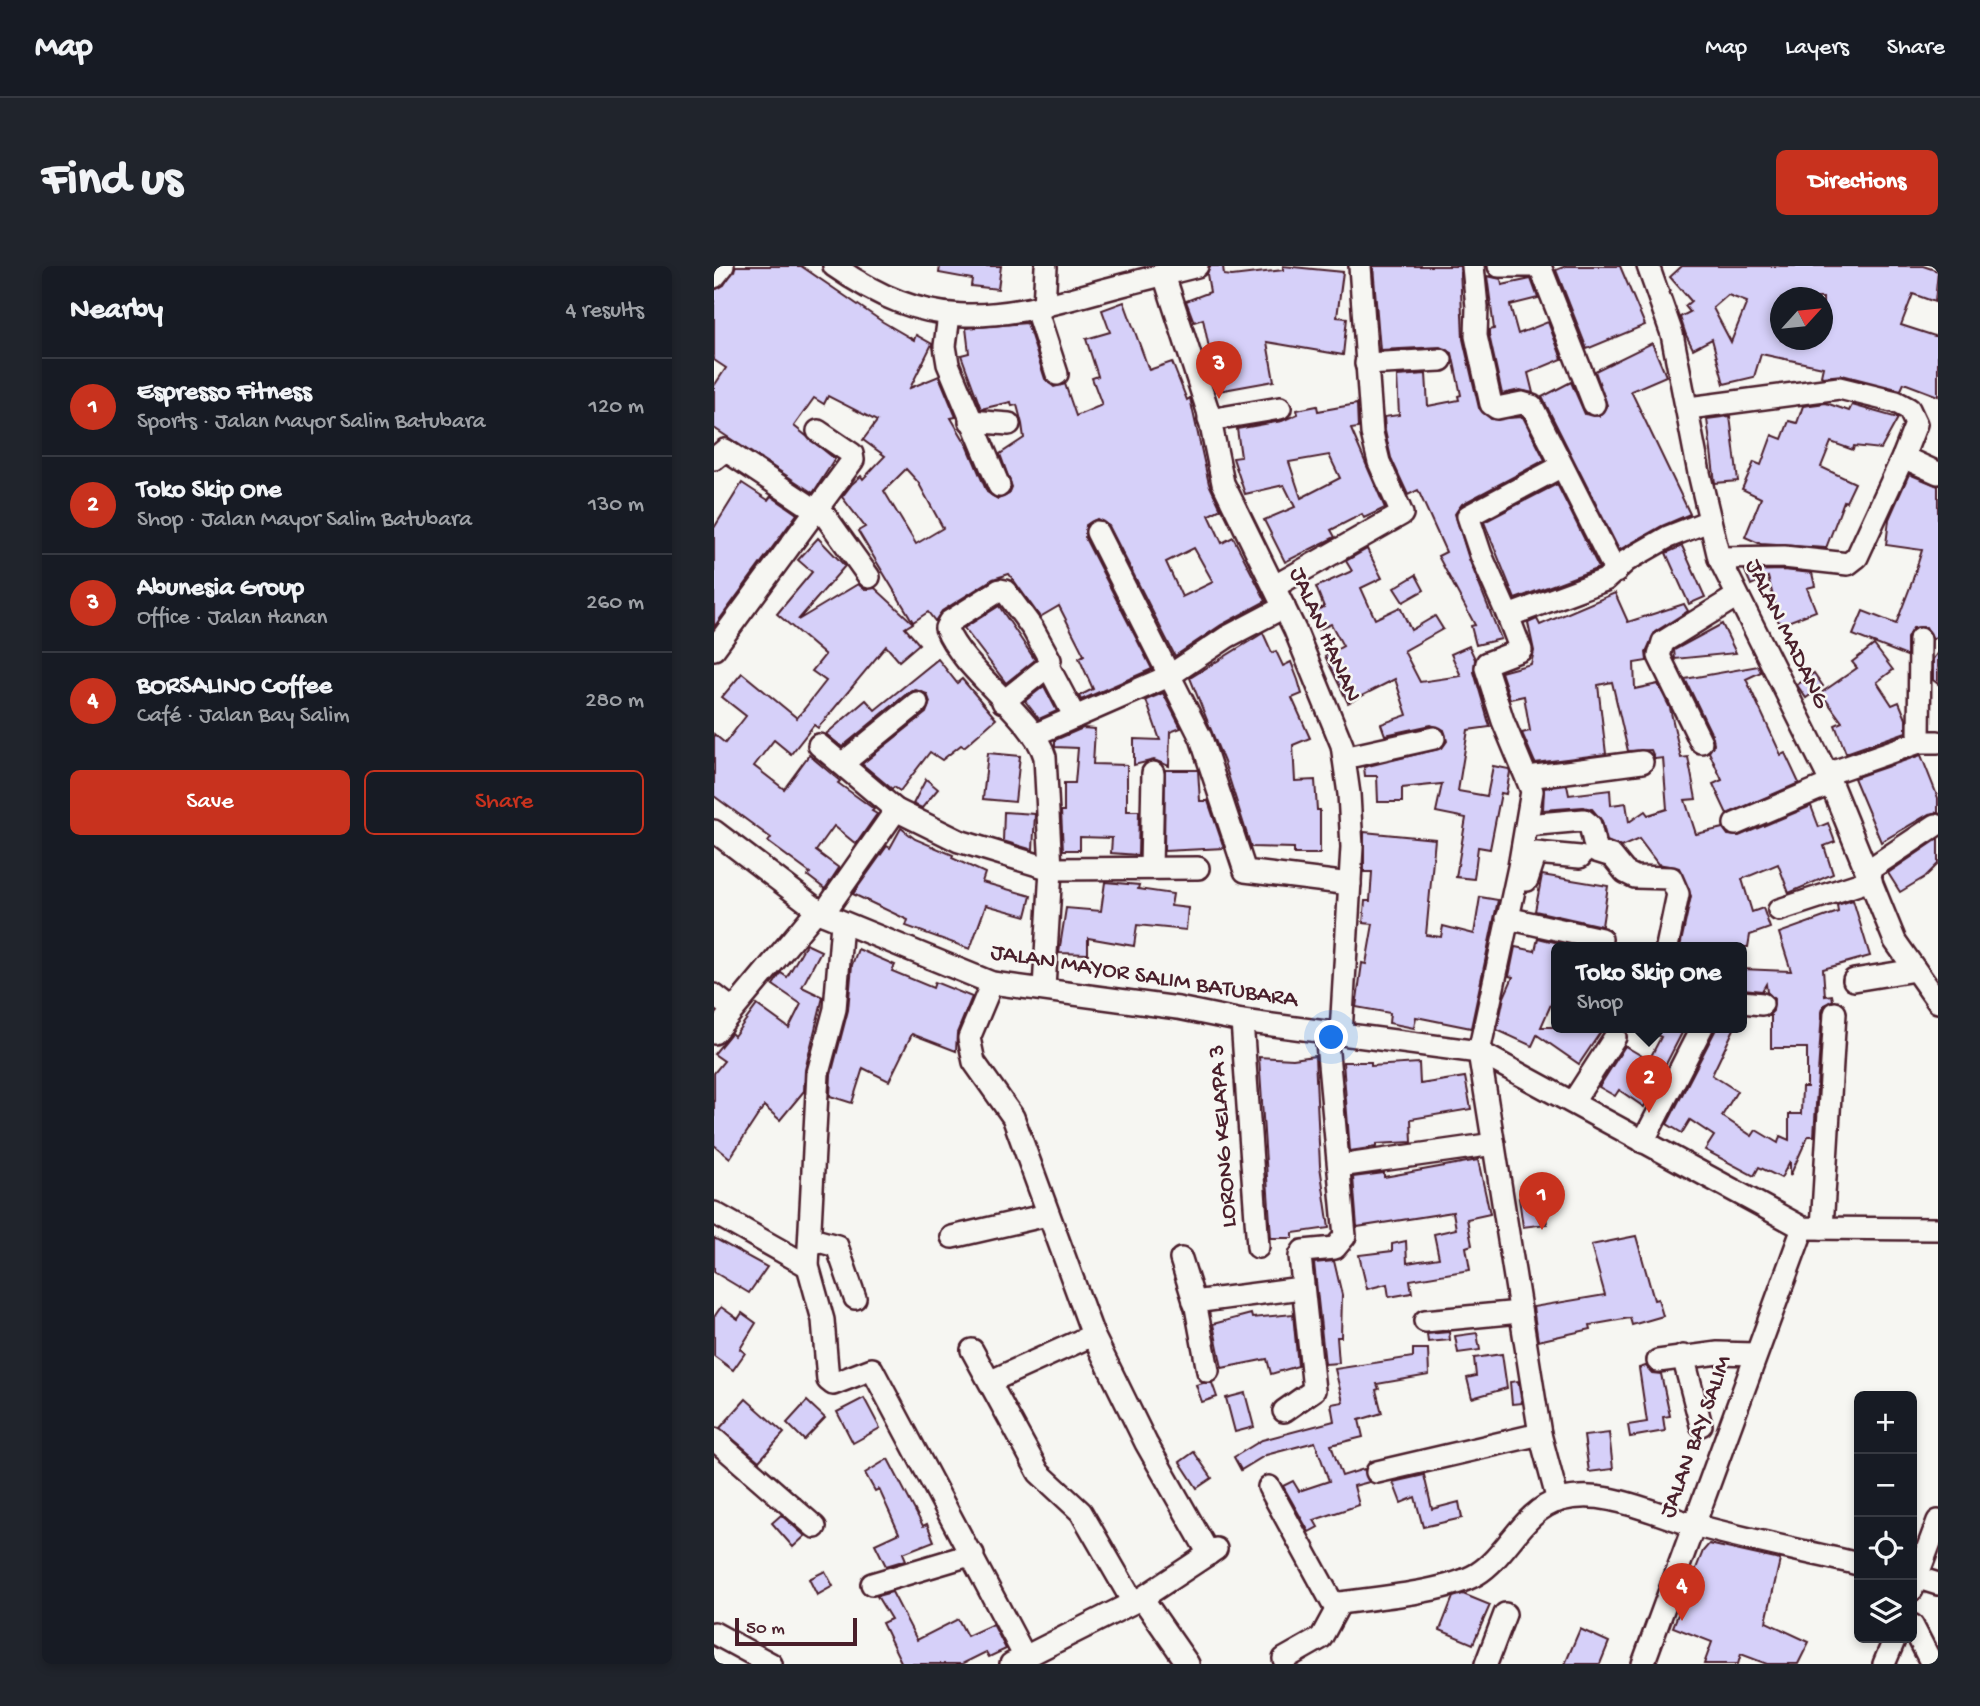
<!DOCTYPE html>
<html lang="en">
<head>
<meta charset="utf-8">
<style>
  :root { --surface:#171b24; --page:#20242c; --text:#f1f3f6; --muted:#9ea1a6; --line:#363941; --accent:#c8321e }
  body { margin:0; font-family:"Gochi Hand",sans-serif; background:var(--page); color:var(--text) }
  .controls { position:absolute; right:21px; bottom:21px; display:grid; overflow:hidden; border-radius:10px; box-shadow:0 4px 10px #0003 }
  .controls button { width:63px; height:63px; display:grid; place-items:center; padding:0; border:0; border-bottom:2px solid var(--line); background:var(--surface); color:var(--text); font:35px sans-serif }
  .compass { position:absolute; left:1056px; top:21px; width:63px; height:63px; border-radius:50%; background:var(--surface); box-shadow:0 4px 10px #0003; rotate:63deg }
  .scale { position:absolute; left:21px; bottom:18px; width:122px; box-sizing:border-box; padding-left:7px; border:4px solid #4a1f2b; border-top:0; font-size:19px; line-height:24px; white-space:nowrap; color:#4a1f2b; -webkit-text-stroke:5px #f6f6f2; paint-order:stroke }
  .you { position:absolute; left:618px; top:772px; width:24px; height:24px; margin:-18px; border:5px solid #fff; border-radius:50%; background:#1a73e8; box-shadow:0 0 0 10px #1a73e833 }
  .badge { display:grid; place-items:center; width:46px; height:46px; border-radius:50%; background:var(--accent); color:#fff; font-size:23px; font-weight:700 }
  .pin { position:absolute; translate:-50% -58px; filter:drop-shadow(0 2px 4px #0008) }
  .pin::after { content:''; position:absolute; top:37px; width:24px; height:21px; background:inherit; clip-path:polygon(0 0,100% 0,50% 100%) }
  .popup { position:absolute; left:837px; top:676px; width:196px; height:91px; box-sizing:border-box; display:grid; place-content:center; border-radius:10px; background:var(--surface); filter:drop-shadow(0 2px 5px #0005); font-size:23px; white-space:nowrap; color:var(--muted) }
  .popup b { font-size:26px; color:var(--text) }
  .popup::after { content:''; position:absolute; left:50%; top:100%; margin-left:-14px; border:14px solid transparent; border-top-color:var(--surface) }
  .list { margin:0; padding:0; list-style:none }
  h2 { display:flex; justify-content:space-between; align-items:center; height:91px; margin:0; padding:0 28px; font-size:30px }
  h2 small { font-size:23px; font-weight:400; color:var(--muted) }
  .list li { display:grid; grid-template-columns:46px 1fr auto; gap:21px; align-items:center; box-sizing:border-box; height:98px; padding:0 28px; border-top:2px solid var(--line) }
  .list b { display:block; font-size:26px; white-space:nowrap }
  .list p { margin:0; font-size:23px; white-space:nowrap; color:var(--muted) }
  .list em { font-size:23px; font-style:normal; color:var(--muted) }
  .actions { display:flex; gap:14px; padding:21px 28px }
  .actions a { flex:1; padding:16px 0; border:2px solid var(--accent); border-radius:10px; text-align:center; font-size:24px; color:var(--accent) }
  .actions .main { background:var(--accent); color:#fff }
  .icon { flex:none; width:38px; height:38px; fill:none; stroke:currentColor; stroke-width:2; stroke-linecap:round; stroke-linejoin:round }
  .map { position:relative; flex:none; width:1224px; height:1398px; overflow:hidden; border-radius:10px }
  header { display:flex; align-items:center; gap:42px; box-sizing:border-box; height:98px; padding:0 35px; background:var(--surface); border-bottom:2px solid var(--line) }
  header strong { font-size:33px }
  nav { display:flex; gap:38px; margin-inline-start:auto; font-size:24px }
  .intro { display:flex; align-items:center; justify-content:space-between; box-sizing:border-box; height:168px; padding:0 42px }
  h1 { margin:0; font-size:49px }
  .button { padding:18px 32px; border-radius:10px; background:var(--accent); color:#fff; font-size:24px; font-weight:700 }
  main { display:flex; gap:42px; padding:0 42px }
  aside { flex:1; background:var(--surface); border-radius:10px; box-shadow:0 4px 10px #0003 }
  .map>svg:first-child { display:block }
  .building { fill:#d6d0f9; stroke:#4a1f2b; stroke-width:2; fill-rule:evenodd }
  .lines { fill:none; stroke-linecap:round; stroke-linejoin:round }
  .minor-casing { stroke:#4a1f2b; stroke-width:26 }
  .minor { stroke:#f6f6f2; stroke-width:21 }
  .labels { text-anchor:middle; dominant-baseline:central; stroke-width:5; stroke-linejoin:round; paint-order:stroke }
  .street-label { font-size:24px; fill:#4a1f2b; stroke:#f6f6f2 }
</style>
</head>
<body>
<header>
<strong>Map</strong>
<nav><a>Map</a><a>Layers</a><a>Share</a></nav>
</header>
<div class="intro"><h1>Find us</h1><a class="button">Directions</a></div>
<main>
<aside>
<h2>Nearby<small>4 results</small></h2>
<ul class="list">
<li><span class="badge">1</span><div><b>Espresso Fitness</b><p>Sports · Jalan Mayor Salim Batubara</p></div><em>120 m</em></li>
<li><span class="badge">2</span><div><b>Toko Skip One</b><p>Shop · Jalan Mayor Salim Batubara</p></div><em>130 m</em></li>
<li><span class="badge">3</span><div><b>Abunesia Group</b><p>Office · Jalan Hanan</p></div><em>260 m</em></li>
<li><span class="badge">4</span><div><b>BORSALINO Coffee</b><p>Café · Jalan Bay Salim</p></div><em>280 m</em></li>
</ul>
<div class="actions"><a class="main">Save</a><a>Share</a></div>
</aside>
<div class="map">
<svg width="1224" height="1398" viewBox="0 0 1224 1398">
  <rect width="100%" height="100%" fill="#f6f6f2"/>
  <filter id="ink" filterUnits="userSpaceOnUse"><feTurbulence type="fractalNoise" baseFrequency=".0143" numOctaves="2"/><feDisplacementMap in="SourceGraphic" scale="14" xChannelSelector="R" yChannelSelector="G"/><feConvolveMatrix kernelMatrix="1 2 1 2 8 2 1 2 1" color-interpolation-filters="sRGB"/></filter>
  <g filter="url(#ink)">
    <g class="building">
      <path d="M22 0H87L169 56 200 74 202 69 218 78 196 122 225 110 242 151 237 152 254 181 273 226 284 233 295 228 298 221 286 188 310 172 308 158 303 139 298 140 297 136 267 143 247 89 255 87 252 62 313 57 331 113 340 121 351 118 362 150 388 139 378 112 384 110 372 73 396 66 388 44 410 36 435 104 458 96 473 134 476 132 495 218 507 243 495 249 508 277 519 271 552 335 507 359 461 390 395 260 383 253 372 259 371 272 438 403 367 434 365 430 379 423 365 392 370 389 345 340 326 351 295 308 279 313 228 345 221 355 214 346 199 356 144 265 151 261 128 231 138 218 147 210 149 213 171 190 149 174 163 155 114 130 110 138 100 132 80 160 121 193 99 227 0 162V120L12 102 0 94V24L10 19ZM192 203 204 216 229 262 202 278 170 225ZM480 282 499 316 468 331 452 296Z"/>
      <path d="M226 0H287L284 23 257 20 258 13 225 7Z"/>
      <path d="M496 0H509L510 9 518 10 569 4V0L629 6 623 51 633 52 629 89 553 76 560 115 504 125 489 53 480 56 472 35 496 26 493 8Z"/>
      <path d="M659 0H746L749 73 765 142 777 153 809 151 831 194 748 238 741 248 755 293 787 373 762 379 757 360 761 359 724 290 732 286 704 224 694 229 677 192 671 165 670 151 685 149 683 110 712 108 714 140 745 134 744 130 747 129 738 87 726 81 666 84Z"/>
      <path d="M852 0H906L931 59 873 83 842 4Z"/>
      <path d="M968 0H1209L1224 5 1221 36 1199 28 1187 59 1224 71V130L1190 117 1187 124 1128 109 1109 111 1107 110 1109 101 1047 88 1040 111 1010 118 998 73 979 83 972 69 966 51 976 46 971 40 977 35 956 11ZM1014 29 1033 36 1017 76 999 42ZM1067 32H1109V74H1092L1091 77 1067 74Z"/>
      <path d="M773 10 787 13 788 19 817 13 824 32 796 39 804 68 834 56 848 93 814 107 819 127 806 124 788 128 775 69V64L780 63Z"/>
      <path d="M938 77 952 110 917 125 976 248 948 260 905 284 828 131 857 116 871 148 885 150 893 139 881 105Z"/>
      <path d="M1112 137 1135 145 1138 139 1184 152 1167 183 1140 180 1139 184 1117 176 1107 201 1141 217 1132 236 1130 235 1112 282 1047 278 1031 271 1047 232 1028 223 1040 196 1047 199 1058 169 1068 173 1075 155 1083 157 1089 140Z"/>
      <path d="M643 138 644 162 637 163 671 242 650 252 648 248 617 264 621 271 571 296 550 254 581 241 570 219 531 228 519 192 527 191 523 163 568 155 584 148 583 144 603 140 604 145ZM615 189 626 212 587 232 575 196Z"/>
      <path d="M1016 150 1024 215 1001 217 993 153Z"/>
      <path d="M1195 208 1224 220V369L1219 373 1212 361 1199 362 1193 372V390L1139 369 1149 345 1182 358 1198 316 1208 284 1172 279 1175 253Z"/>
      <path d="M28 217 54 234 57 230 83 248 0 361V262Z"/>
      <path d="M843 218 885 302 801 333 770 256Z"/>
      <path d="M104 272 131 300 84 354 144 318 150 323 161 322 199 357 191 362 205 378 185 395 172 380 104 462 100 459 77 488 60 474 40 500 70 523 95 489 126 515 124 517 160 543 158 545 163 548 142 578 120 560 102 585 125 602 111 623 94 610 96 607 54 576 57 572 0 530V468L11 477 32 450 8 431 28 407 83 452 112 415 98 405 111 389 63 348 98 306 84 294Z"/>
      <path d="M968 280 991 331 975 338 952 287Z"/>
      <path d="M653 283 668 312 647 322 661 353 686 341 697 364 721 350 729 363 690 385 706 416 747 410 737 388 755 380 761 393 760 406 776 461 754 464 744 525 773 530 779 500 795 503 796 506 792 528 787 527 776 583 764 581 760 613 742 611 752 552 722 546 728 518 688 522V536H664L663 510H651L650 501 728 482 733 475 730 464 717 459 671 469 667 458 693 449 681 413 634 437 611 390 629 380 617 358 604 364 596 347 610 341 602 321 638 305 632 295Z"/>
      <path d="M1069 304 1098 307 1101 320 1093 322 1102 345 1066 359 1058 339 1061 338 1054 311 1037 319 1031 305Z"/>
      <path d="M702 309 710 324 689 336 680 322Z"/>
      <path d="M901 327 914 356 970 338 974 345 941 366 932 386 933 395 920 397 921 423 944 418 956 442 967 492 974 491 982 533 971 534 982 568 1009 562 1014 569 1025 570 1097 540 1105 561 1114 557 1121 576 1110 580 1119 608 1075 627 1064 598 1028 613 1038 646 1049 642 1056 662 1036 669 1034 681H966L977 630 965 602 944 598 925 573 907 581 893 575 888 555 878 543 869 541 829 544 830 522 853 519 855 529 896 524 897 539 912 537 915 556 931 545 934 549 953 543 949 492 941 493 937 484 914 485 898 416 884 419 892 488 821 497 808 467 816 465 810 430 796 433 787 406 817 398 820 385 814 357 823 353 826 359Z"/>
      <path d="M285 340 321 394 292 417 250 362Z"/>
      <path d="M1008 358 1022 387 961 393 960 384Z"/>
      <path d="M549 367 558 387 562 385 569 400 577 396 584 414 588 428 578 432 596 472 579 479 581 515 601 514 603 544H606V588H580V582L537 581 510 496 476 412Z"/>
      <path d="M1160 379 1179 404 1163 416 1178 439 1185 436 1192 453V466L1132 487 1121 459 1128 456 1107 427 1143 402 1138 396Z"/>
      <path d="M1224 386V418L1219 414V393Z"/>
      <path d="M224 393 243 417 248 413 282 453 250 481 247 479 228 494 216 486 186 525 180 521 178 523 148 498 212 447 216 436 213 428 202 424 195 426 128 481 112 468 152 434 161 444Z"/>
      <path d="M1044 400 1047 406 1032 413 1067 489 1071 487 1085 517 1013 548 999 518 1008 514 995 486 1000 478 999 471 971 413Z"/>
      <path d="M1100 407 1109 420 1092 432 1083 419Z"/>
      <path d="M330 420 343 445 325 453 311 435Z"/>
      <path d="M449 427 467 462 456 466 455 500 440 494 420 499V473L446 474 432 434Z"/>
      <path d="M369 462 381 463 379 498 413 499V545H425L424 589 397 587 398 572 366 571V584H349L347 545H350V517H361L364 482 341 481V474Z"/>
      <path d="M274 487 306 490 301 536 269 533Z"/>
      <path d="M1207 489 1224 532V546L1215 548 1167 576 1140 512Z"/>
      <path d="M451 504H484L486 535H494L510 582 450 585Z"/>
      <path d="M212 513 224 523 208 542 199 538Z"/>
      <path d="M290 546 321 548 319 584 289 575Z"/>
      <path d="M187 562 201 573 239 589 238 592 271 607 268 616 317 630 312 650 272 639 256 683 192 660 194 654 139 628 173 580 176 582Z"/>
      <path d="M650 566 721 573 712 669 727 671 729 660 760 668 766 631 784 634 757 762 702 751 700 762 675 757 676 747 642 741 648 697 652 698 659 658 649 657 651 635H656L658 606H650Z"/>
      <path d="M1224 573V598L1211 611 1186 626 1174 607Z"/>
      <path d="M828 609 894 620 888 660 821 645Z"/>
      <path d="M391 616 425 619 424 623 459 628 457 640 474 642 472 664 423 659 420 680 374 672V688L345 687 352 642 387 645Z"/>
      <path d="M1139 634 1156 690 1109 703 1111 730 1118 729 1119 734 1110 739 1108 746 1100 870H1094L1076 910V895L1067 912 1045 901 1040 910 991 884 1000 870 976 854 968 867 953 858 1003 761H1021L998 809 1023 825 1008 850 1038 870 1042 864 1064 877 1066 870 1075 874V848H1087L1088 821H1093V782H1057V750H1054L1059 745 1060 733 1053 726 1052 718 1048 725 1029 723 1028 703 1077 705 1065 667 1124 646 1123 639Z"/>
      <path d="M824 672 861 681H842V727L827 761H890L865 798 823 769 818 780 783 764 790 731 799 711 795 710 801 681 821 685Z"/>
      <path d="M92 678 107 685 88 721 109 731 91 804 90 825 66 854 50 840 16 892 0 879V807L10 795 0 788 17 767 20 770 43 739 75 762 87 738 59 719 67 707 73 711Z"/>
      <path d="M144 683 181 699 178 705 219 722 221 716 258 731 243 767 242 785 198 768 175 815 149 802 138 837 116 830 117 809 134 744 138 699Z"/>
      <path d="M926 761H971L930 841 905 824 901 830 885 821 911 780 935 794 947 771Z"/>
      <path d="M601 790 606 900 615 962 579 967V972H557L545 791 579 793Z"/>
      <path d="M629 796H657V800L705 797 706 818 751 811 757 843 697 853 698 876 662 878V881L636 885Z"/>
      <path d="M764 894 776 948 753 953 758 979 752 981 756 1004 696 1014 698 1027 675 1031 673 1018 653 1023 645 989 678 985V978L692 975 693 997 725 992 720 968 742 963 739 946 643 961 639 911 670 907V911Z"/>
      <path d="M829 928 833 958 809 961 805 932Z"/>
      <path d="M922 970 940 1034 944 1033 949 1050 918 1059 916 1052 876 1059 877 1063 824 1075 819 1041 891 1029 877 979Z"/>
      <path d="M0 972 53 1001 35 1027 0 1006Z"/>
      <path d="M620 995 628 1029 627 1071H623L625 1097 611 1098 600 997Z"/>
      <path d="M7 1041 24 1053 28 1047 42 1057 26 1083 31 1087 19 1104 0 1090V1051Z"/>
      <path d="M537 1048 538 1052 579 1048 584 1100 557 1108 553 1093 508 1102 499 1058Z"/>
      <path d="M735 1066 736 1074 714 1076 713 1068Z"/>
      <path d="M763 1067 766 1084 744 1087 741 1070Z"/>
      <path d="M699 1083H714L715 1109 663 1118 665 1123 662 1124 668 1147 645 1154 649 1171 617 1179 628 1210 650 1203 655 1216 640 1220 645 1239 600 1254 604 1261 595 1266 569 1220 579 1215 585 1225 615 1215 601 1176 552 1189 527 1204 520 1191 548 1174 620 1155 617 1138 629 1136 621 1103 699 1091Z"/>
      <path d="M788 1088 793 1122 758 1132 753 1112 762 1110 760 1092Z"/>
      <path d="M932 1100 938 1107 947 1108 956 1150 949 1151 951 1165 916 1171 914 1159 933 1156 925 1102Z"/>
      <path d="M804 1115 808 1137 798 1138 796 1116Z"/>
      <path d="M489 1117H498L503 1131 488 1136 482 1119Z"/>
      <path d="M531 1127 540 1161 521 1166 512 1132Z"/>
      <path d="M150 1132 166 1162 139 1177 123 1146Z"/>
      <path d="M32 1133 70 1167 45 1195 6 1162Z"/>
      <path d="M93 1135 111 1152 90 1174 73 1157Z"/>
      <path d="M895 1167 899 1203 875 1206 870 1170Z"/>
      <path d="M480 1186 498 1212 483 1222 466 1196Z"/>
      <path d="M174 1193 209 1260 213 1258 220 1275 189 1287 192 1294 172 1300 161 1278 185 1267 165 1223 161 1225 151 1207Z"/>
      <path d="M710 1209 718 1243 745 1236 748 1252 709 1261 701 1231 687 1237 679 1216Z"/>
      <path d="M67 1249 91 1270 79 1281 58 1257Z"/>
      <path d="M995 1278 1066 1294 1052 1356 1095 1376 1084 1398H1053L1027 1388 1024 1398H990L998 1376 959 1361 989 1285Z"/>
      <path d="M111 1305 119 1320 103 1329 95 1313Z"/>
      <path d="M178 1326 203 1374 244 1353 253 1370 279 1358 292 1383 275 1391 272 1386 248 1398H188L168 1357 177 1353 163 1330Z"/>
      <path d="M749 1328 776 1339 759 1378 726 1364 739 1331Z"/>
      <path d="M866 1363 895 1376 886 1398H851Z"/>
    </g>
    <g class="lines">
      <g class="minor-casing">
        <g id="minor">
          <path d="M120 0C213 65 275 56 379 27 414 17 449 9 483 0"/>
          <path d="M759 0 763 41 762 70 777 138 783 142 808 137 818 140 902 306"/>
          <path d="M785 0H818"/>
          <path d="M826 0 880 138"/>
          <path d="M934 0 958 68 985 207 1005 292 1113 508 1181 675 1224 736"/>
          <path d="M450 9 494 145 509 217 581 364 628 479 635 528 638 581 627 767"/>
          <path d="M0 11 9 0"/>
          <path d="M330 41 332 1"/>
          <path d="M322 43 343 108"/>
          <path d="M235 49 231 80 234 98 285 220"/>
          <path d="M652 98 727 94"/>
          <path d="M975 142 1125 122 1182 136 1195 143 1202 158 1189 191"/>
          <path d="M495 154 566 142"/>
          <path d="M256 155 295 158"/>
          <path d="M0 193 11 184 112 251 155 311"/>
          <path d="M848 200 754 250 767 289 794 350 891 314 912 295 954 271 995 255"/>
          <path d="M383 266 487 472 531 605 636 618"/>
          <path d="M1005 292 1070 291 1134 298 1143 291 1189 191 1224 207"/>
          <path d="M561 320 688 248 665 196 658 167 646 0"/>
          <path d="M794 350 807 384 773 397 772 402 789 455 818 525 805 601 765 786 826 1168 844 1235"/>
          <path d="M0 383 139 194 138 188 104 165"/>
          <path d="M334 400 361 451"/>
          <path d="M289 436 334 400 336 394 319 363 291 325 286 324 235 356 232 362C249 405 319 450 331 491L337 603 330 722"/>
          <path d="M320 469 455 410 513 371 570 341"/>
          <path d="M987 476 945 390 949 376 1023 330"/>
          <path d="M1205 476 1206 373"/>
          <path d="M105 479 182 544 245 575 337 603 484 602"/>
          <path d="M630 492 720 472"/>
          <path d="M128 498 203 437"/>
          <path d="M1113 508 1205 476H1224"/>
          <path d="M814 511 928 496"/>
          <path d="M1021 558 1116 518"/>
          <path d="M813 559 870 554 876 559 882 585 898 590 911 606 921 611 957 612 964 628 953 681"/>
          <path d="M0 565 109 648 278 717 464 742 528 755 765 786 1089 962 1224 963"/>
          <path d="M437 602 439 507"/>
          <path d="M1153 605 1222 559"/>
          <path d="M813 614 822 587 866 591"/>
          <path d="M1065 644 1157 614"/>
          <path d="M109 648 182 544"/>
          <path d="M793 652 887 673"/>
          <path d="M1140 714 1201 704"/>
          <path d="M278 717 255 772 260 796 299 851 379 1069 432 1177 495 1288"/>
          <path d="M0 729 18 743"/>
          <path d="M1028 736 1048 738"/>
          <path d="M528 755 544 981"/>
          <path d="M0 767 103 644"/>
          <path d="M859 836 901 771"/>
          <path d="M929 876 988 761"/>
          <path d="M625 900 780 878"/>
          <path d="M0 947 94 1000 104 807 121 743 128 657"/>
          <path d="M1108 962 1121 747"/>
          <path d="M238 971 333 949"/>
          <path d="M97 973 123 980 141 1032"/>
          <path d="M467 993 482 1041 494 1105"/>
          <path d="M94 1000 109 1054 114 1114 119 1118 158 1103 311 1391"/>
          <path d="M480 1036 587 1022"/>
          <path d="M711 1055 806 1046"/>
          <path d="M258 1084 325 1207 367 1246 419 1336"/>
          <path d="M969 1090 987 1159"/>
          <path d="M944 1095 1004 1087 1040 1088"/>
          <path d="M277 1115 379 1069"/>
          <path d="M570 1145 600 1124 586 990 589 985 621 982 631 970 612 766"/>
          <path d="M0 1173 101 1261"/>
          <path d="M663 1206 826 1168"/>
          <path d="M555 1221 619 1338C658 1332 731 1327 763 1308 794 1289 809 1244 846 1234 893 1222 936 1247 980 1259 1034 1274 1090 1285 1145 1298"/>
          <path d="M1198 1310 1224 1318"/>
          <path d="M158 1318 259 1288"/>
          <path d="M1198 1324 1224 1255"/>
          <path d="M428 1332 474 1398"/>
          <path d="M1198 1359 1218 1398"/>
          <path d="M0 1367 57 1398"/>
          <path d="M570 1393 607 1372 626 1337"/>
          <path d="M297 1398 428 1332 502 1283"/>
          <path d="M772 1398 791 1348"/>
          <path d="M929 1398 1089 962"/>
          <path d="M1170 1398 1181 1372"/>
        </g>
      </g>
      <use href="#minor" class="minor"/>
    </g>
  </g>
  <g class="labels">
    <g class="street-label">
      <text transform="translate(1072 368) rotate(64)">JALAN MADANG</text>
      <text transform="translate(610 369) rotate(66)">JALAN HANAN</text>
      <text transform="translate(430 711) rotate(9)">JALAN MAYOR SALIM BATUBARA</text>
      <text transform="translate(510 870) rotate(-94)">LORONG KELAPA 3</text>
      <text transform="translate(983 1171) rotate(-70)">JALAN BAY SALIM</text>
    </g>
  </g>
</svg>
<div class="controls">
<button>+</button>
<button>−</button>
<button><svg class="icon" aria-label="locate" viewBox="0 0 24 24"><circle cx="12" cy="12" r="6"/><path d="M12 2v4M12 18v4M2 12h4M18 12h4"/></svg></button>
<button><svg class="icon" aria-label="layers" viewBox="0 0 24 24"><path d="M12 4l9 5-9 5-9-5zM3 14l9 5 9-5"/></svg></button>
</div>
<svg class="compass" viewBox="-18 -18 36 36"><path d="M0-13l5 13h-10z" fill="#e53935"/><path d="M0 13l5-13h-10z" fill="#9ea1a6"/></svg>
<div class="scale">50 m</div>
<div class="you"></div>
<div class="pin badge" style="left:828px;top:964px">1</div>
<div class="pin badge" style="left:935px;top:847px">2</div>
<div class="popup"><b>Toko Skip One</b>Shop</div>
<div class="pin badge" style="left:505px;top:133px">3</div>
<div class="pin badge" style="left:968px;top:1355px">4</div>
</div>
</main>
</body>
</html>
